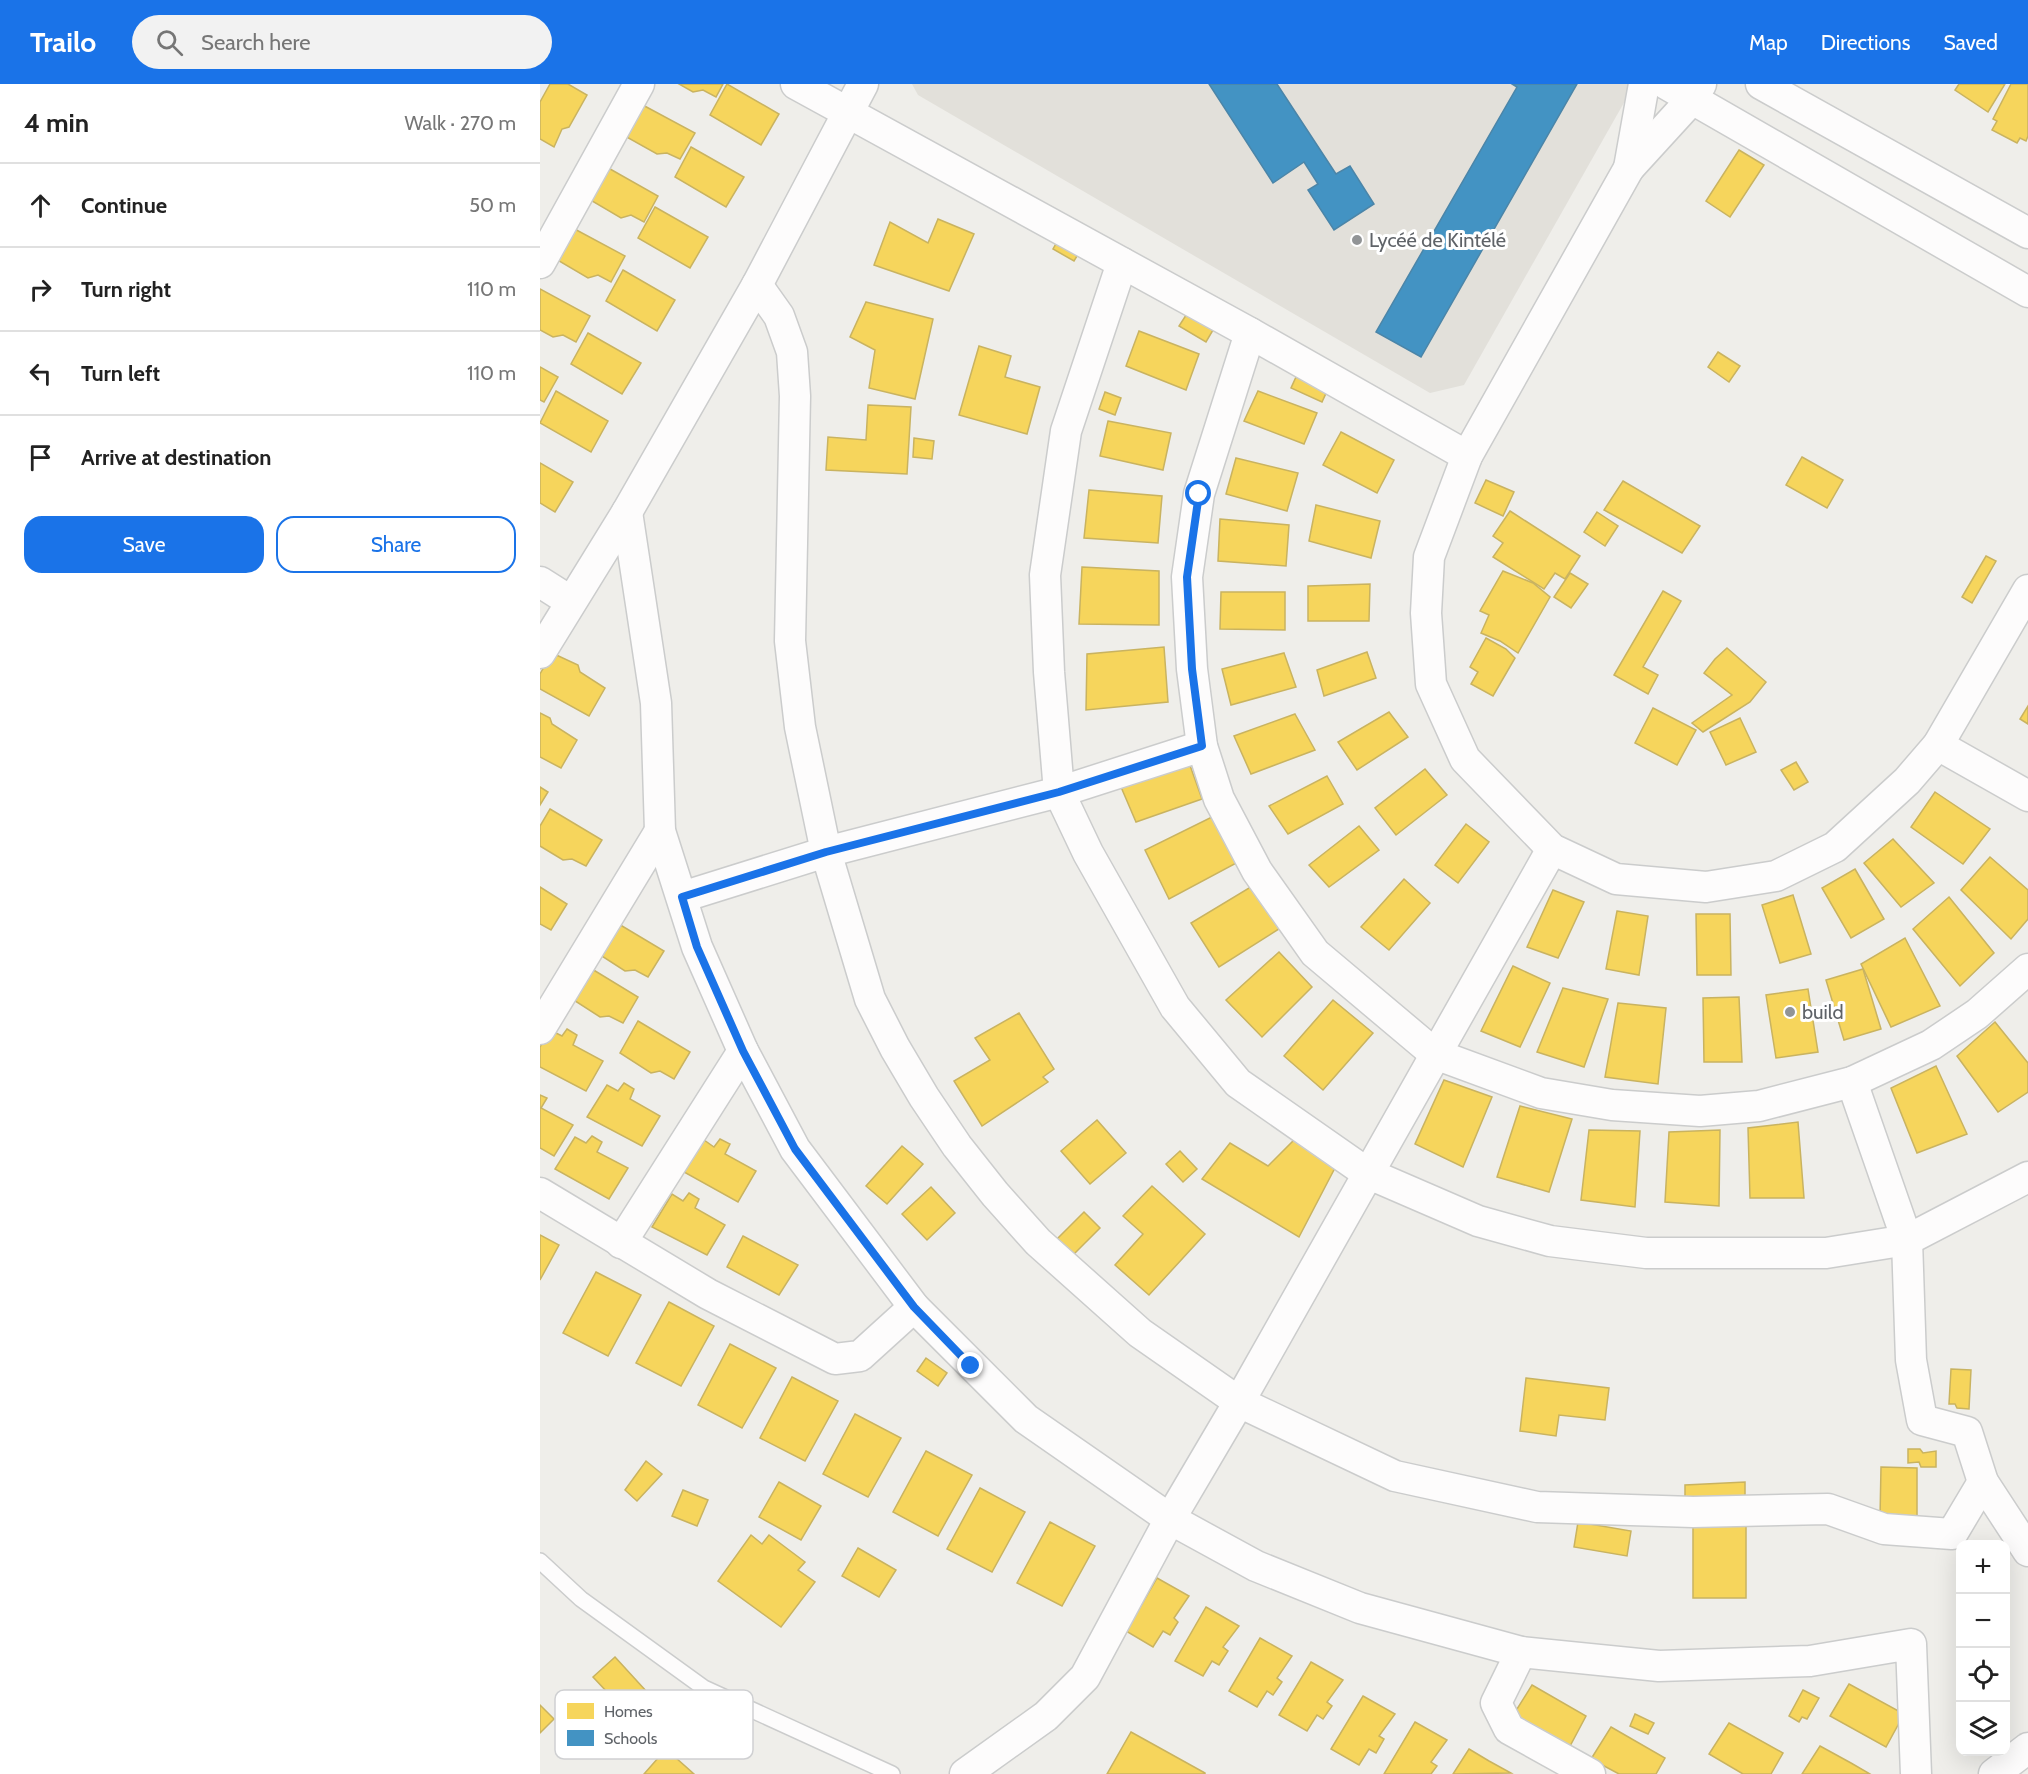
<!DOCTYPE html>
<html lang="en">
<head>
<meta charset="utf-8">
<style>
  :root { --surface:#fff; --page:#f2f2f2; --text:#222; --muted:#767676; --line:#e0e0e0; --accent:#1a73e8 }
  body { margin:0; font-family:Cabin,sans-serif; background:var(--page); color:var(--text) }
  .controls { position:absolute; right:18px; bottom:18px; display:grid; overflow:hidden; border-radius:12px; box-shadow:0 6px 24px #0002 }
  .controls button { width:54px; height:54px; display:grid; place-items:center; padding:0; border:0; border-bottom:2px solid var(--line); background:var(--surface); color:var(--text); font:30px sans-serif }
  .stop { position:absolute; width:18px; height:18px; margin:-14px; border:4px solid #1a73e8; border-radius:50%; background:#fff }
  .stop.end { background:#1a73e8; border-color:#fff; box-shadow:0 2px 6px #0008 }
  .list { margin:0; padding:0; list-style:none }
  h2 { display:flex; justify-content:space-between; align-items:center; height:78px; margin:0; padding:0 24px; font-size:26px }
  h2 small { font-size:20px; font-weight:400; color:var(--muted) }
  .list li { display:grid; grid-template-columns:39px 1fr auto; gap:18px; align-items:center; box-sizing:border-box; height:84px; padding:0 24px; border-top:2px solid var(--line) }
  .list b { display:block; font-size:22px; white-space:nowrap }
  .list em { font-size:20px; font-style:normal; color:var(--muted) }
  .actions { display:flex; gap:12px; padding:18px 24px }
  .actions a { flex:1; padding:14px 0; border:2px solid var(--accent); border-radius:18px; text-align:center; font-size:21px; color:var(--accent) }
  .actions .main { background:var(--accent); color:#fff }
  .icon { flex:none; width:33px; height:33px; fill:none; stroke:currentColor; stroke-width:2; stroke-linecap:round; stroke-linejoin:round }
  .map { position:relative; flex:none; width:1488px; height:1690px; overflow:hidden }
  header { display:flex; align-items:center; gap:36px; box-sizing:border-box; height:84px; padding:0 30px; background:var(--accent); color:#fff }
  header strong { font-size:28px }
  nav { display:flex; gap:33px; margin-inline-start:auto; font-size:21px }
  .search { width:420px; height:54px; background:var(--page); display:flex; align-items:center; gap:15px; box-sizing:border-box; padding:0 21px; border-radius:33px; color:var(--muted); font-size:22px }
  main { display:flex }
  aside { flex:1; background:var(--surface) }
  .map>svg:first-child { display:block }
  .education { fill:#e2e0da }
  .homes { fill:#f6d55c; stroke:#c9b360; stroke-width:1.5 }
  .schools { fill:#4393c3; stroke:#4b85a8; stroke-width:1.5 }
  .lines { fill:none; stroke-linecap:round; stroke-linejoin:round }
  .service-casing { stroke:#cbcccc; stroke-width:18 }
  .minor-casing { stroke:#cbcccc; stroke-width:33 }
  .service { stroke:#fdfcfc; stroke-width:15 }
  .minor { stroke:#fdfcfc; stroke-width:30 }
  .route { stroke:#1a73e8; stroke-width:8 }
  .poi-dot { fill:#919496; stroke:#fff; stroke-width:2 }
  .labels { text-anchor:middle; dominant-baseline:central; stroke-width:6; stroke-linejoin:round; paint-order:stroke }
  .poi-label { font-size:20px; fill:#5f6368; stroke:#fff; text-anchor:start }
  .key { fill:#fff; stroke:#cfd0d2; stroke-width:1.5 }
  .key-label { font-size:16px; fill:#5f6368 }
</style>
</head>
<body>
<header>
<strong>Trailo</strong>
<div class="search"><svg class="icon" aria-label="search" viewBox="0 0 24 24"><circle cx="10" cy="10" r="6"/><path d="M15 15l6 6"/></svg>Search here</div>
<nav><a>Map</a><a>Directions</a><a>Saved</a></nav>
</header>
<main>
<aside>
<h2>4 min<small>Walk · 270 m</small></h2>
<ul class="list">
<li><svg class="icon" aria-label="ahead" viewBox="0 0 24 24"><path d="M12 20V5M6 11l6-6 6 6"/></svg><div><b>Continue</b></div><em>50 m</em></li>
<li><svg class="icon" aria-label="right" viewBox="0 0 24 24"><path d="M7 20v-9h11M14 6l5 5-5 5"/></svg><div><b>Turn right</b></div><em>110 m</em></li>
<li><svg class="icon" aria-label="left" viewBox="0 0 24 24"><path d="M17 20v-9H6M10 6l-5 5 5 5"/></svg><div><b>Turn left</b></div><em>110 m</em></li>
<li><svg class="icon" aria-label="arrive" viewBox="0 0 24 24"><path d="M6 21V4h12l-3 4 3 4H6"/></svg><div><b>Arrive at destination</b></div></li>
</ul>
<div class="actions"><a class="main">Save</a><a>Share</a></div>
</aside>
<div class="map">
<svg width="1488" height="1690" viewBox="0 0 1488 1690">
  <rect width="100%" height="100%" fill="#efeeea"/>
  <path class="education" d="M372 0H1090V8L924 301 890 309 378 11Z"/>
  <g class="homes">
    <path d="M10 0H28L47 11 29 43 22 45 14 63 0 55V18Z"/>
    <path d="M139 0H183L176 13 163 6 153 8Z"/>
    <path d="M187 0 239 30 221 61 170 31Z"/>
    <path d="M1419 0H1465L1448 28 1415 6Z"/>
    <path d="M1471 0H1488V52L1486 57 1480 54 1477 59 1452 46 1457 37 1453 35Z"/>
    <path d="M99 19 155 49 140 75 127 69 117 70 83 51Z"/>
    <path d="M151 63 204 93 186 123 135 93Z"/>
    <path d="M1199 66 1224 81 1190 133 1166 117Z"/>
    <path d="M63 81 118 112 104 138 91 131 81 134 47 114Z"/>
    <path d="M115 123 168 153 150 184 98 154Z"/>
    <path d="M398 135 434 150 409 207 334 181 350 138 388 159Z"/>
    <path d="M29 142 85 172 71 198 58 191 48 194 14 174Z"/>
    <path d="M522 149 543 162 534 177 513 165Z"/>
    <path d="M83 186 135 216 117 247 66 217Z"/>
    <path d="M0 205 50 232 36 258 23 251 13 253 0 246Z"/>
    <path d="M326 218 393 235 375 315 329 304 335 266 310 253Z"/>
    <path d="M650 225 676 241 666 258 639 242Z"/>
    <path d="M599 247 659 270 646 306 586 282Z"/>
    <path d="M48 249 101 279 82 310 31 280Z"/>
    <path d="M439 262 471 272 465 293 500 303 487 350 419 331Z"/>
    <path d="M1178 268 1200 282 1189 298 1168 283Z"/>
    <path d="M0 283 18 293 4 318 0 316Z"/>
    <path d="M756 293 787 307 782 318 751 304Z"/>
    <path d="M16 307 68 337 51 368 0 339Z"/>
    <path d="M718 307 777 329 764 360 704 337Z"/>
    <path d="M565 308 581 314 575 331 559 325Z"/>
    <path d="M328 321 371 323 367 390 286 386 288 353 326 356Z"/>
    <path d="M568 337 631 349 623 386 560 372Z"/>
    <path d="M801 348 854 376 837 409 783 381Z"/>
    <path d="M374 354 394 357 392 375 373 373Z"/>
    <path d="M1262 373 1303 396 1287 424 1246 401Z"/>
    <path d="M696 374 758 389 747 427 686 410Z"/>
    <path d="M0 379 33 398 15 428 0 419Z"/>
    <path d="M946 396 974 408 963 432 935 419Z"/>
    <path d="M1083 397 1160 442 1142 469 1064 426Z"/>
    <path d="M549 406 622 412 618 459 544 454Z"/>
    <path d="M776 421 840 437 831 474 769 457Z"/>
    <path d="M970 427 1040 472 1025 495 1015 489 1004 505 953 473 963 459 953 452Z"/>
    <path d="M1057 428 1078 442 1065 462 1044 448Z"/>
    <path d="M680 435 749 441 746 482 678 477Z"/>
    <path d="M1446 472 1456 477 1432 519 1422 513Z"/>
    <path d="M542 483 619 487V541L539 540Z"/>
    <path d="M963 487 993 499 1010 513 978 569 960 557 941 549 949 531 940 527Z"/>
    <path d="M1030 489 1048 500 1031 524 1014 513Z"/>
    <path d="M830 500 829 537H768V502Z"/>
    <path d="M1123 507 1141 517 1103 583 1118 591 1108 610 1074 591Z"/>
    <path d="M681 508H745V546L680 545Z"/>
    <path d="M946 554 966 565 975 574 953 612 931 600 938 588 930 583Z"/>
    <path d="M624 563 628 618 546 626 547 570Z"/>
    <path d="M1187 564 1226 598 1210 618 1163 648 1152 639 1192 611 1164 589 1175 575Z"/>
    <path d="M827 568 836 594 784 612 777 586Z"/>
    <path d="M12 569 38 581 40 588 65 604 49 632 0 605V590Z"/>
    <path d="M744 569 756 603 691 621 682 585Z"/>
    <path d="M1488 622V640L1480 635Z"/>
    <path d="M1113 624 1156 646 1137 681 1095 659Z"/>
    <path d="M849 628 868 653 817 686 798 658Z"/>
    <path d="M0 629 10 634 12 640 37 656 21 684 0 673Z"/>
    <path d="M755 630 775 666 711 690 694 652Z"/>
    <path d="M1200 634 1216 668 1186 681 1170 648Z"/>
    <path d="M647 673 662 715 596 738 578 696Z"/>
    <path d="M1256 678 1268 698 1254 706 1241 686Z"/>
    <path d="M885 685 907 711 856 751 835 724Z"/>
    <path d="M787 692 803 720 748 750 729 722Z"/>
    <path d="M0 703 8 708 0 721Z"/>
    <path d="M1395 708 1450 745 1423 780 1371 743Z"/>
    <path d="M10 725 62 756 46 782 32 775 23 776 0 762V742Z"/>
    <path d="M676 731 702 776 629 815 605 766Z"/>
    <path d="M926 740 949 758 918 799 895 781Z"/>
    <path d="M819 742 839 766 789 803 769 781Z"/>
    <path d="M1353 755 1394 799 1361 823 1324 779Z"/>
    <path d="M1450 773 1488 806V835L1471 855 1421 806Z"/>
    <path d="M1315 785 1344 835 1311 854 1282 804Z"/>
    <path d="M864 795 890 819 849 866 821 843Z"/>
    <path d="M714 801 742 843 679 883 651 839Z"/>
    <path d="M0 803 27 820 11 846 0 840Z"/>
    <path d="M1013 806 1044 818 1018 874 987 863Z"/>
    <path d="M1253 811 1271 870 1240 879 1222 821Z"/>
    <path d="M1409 813 1454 869 1420 902 1373 845Z"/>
    <path d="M1077 827 1108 832 1099 891 1066 885Z"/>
    <path d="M1156 830H1190L1191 891H1157Z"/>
    <path d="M72 836 124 867 108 893 95 886 85 887 54 867Z"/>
    <path d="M1365 854 1400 922 1351 943 1321 880Z"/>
    <path d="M739 868 772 903 722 953 686 916Z"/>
    <path d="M47 882 98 913 83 939 69 932 60 933 29 913Z"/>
    <path d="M973 882 1010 899 980 963 941 947Z"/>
    <path d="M1323 885 1341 945 1304 956 1286 896Z"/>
    <path d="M1023 904 1068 915 1044 983 997 968Z"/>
    <path d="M1268 905 1278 968 1236 974 1226 911Z"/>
    <path d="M1199 913 1202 978H1164L1163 914Z"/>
    <path d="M793 916 833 949 783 1006 744 972Z"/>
    <path d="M1078 919 1126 924 1118 1000 1065 993Z"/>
    <path d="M479 929 514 985 503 993 508 998 442 1042 414 997 450 976 435 954Z"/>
    <path d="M98 937 150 968 134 995 120 987 111 989 80 969Z"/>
    <path d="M1455 938 1488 979V1008L1458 1028 1417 972Z"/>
    <path d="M27 945 37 951 33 961 63 977 46 1007 0 983V963L10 946 22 952Z"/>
    <path d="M1396 982 1427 1050 1377 1069 1351 1004Z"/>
    <path d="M904 996 952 1013 923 1083 875 1060Z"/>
    <path d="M84 999 94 1005 90 1015 120 1032 102 1062 47 1033 67 1001 78 1007Z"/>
    <path d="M0 1011 7 1014 1 1024 33 1041 14 1072 0 1064Z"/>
    <path d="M980 1022 1032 1035 1009 1108 957 1093Z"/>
    <path d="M557 1036 586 1069 550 1100 521 1067Z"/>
    <path d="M1258 1038 1264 1114H1210L1208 1044Z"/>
    <path d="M1049 1046 1100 1047 1095 1123 1041 1116Z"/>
    <path d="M1180 1046 1179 1122 1125 1118 1129 1048Z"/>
    <path d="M52 1052 62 1058 57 1068 88 1084 69 1115 15 1085 35 1053 46 1059Z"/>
    <path d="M180 1055 190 1060 185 1070 216 1087 198 1118 144 1088 164 1056 174 1063Z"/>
    <path d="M754 1056 797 1080 759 1153 662 1095 690 1059 728 1082Z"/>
    <path d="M362 1062 383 1080 347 1120 326 1102Z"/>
    <path d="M640 1067 657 1085 643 1098 626 1080Z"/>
    <path d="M612 1102 665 1150 609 1211 575 1181 603 1150 583 1132Z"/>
    <path d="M391 1103 415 1129 387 1156 362 1130Z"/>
    <path d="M149 1109 159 1115 155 1124 185 1141 167 1171 112 1143 132 1110 143 1117Z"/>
    <path d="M544 1128 560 1144 528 1176 512 1160Z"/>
    <path d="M0 1151 19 1161 0 1196Z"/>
    <path d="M203 1152 258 1181 239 1211 187 1183Z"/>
    <path d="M56 1188 101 1211 68 1272 23 1249Z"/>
    <path d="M129 1218 174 1242 141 1302 96 1279Z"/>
    <path d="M190 1260 236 1284 202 1344 158 1321Z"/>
    <path d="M386 1274 407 1289 398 1302 377 1287Z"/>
    <path d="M1411 1285 1431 1286 1429 1325 1417 1324 1415 1320H1409Z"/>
    <path d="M252 1293 298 1317 265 1377 220 1354Z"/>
    <path d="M986 1294 1069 1304 1065 1336 1019 1331 1016 1352 980 1347Z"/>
    <path d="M315 1330 361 1354 328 1413 283 1390Z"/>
    <path d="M1368 1365H1380L1383 1369 1396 1367V1383H1381L1379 1378 1368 1379Z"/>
    <path d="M386 1367 432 1391 398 1452 353 1428Z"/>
    <path d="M106 1377 122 1390 97 1417 85 1406Z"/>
    <path d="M1341 1383 1377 1384V1435L1340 1434Z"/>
    <path d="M239 1398 281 1422 261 1456 219 1433Z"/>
    <path d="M1205 1398V1420L1145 1417V1401Z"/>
    <path d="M440 1404 485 1428 452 1488 407 1465Z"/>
    <path d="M143 1406 168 1416 157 1442 132 1432Z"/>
    <path d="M510 1438 555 1462 522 1522 477 1499Z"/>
    <path d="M1038 1438 1091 1447 1087 1472 1034 1463Z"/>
    <rect x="1153" y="1441" width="53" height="73"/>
    <path d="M211 1451 222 1460 229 1451 265 1478 258 1486 275 1498 241 1543 178 1497Z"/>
    <path d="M318 1464 356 1486 339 1513 302 1492Z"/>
    <path d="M617 1494 649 1512 634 1534 638 1538 630 1551 623 1547 613 1563 586 1547Z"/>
    <path d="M666 1523 699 1542 683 1563 688 1567 679 1581 672 1577 663 1592 635 1577Z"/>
    <path d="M720 1554 752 1572 737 1594 742 1598 733 1611 727 1607 717 1623 689 1607Z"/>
    <path d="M75 1573 118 1620 97 1640 53 1593Z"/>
    <path d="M771 1578 803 1596 787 1618 792 1622 783 1635 777 1631 767 1647 739 1631Z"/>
    <path d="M1309 1600 1364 1630 1346 1663 1290 1632Z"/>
    <path d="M992 1601 1046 1632 1029 1664 972 1633Z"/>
    <path d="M1263 1606 1279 1614 1267 1635 1262 1633 1259 1638 1249 1632Z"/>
    <path d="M823 1612 855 1630 839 1652 844 1655 836 1669 829 1665 819 1681 791 1665Z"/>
    <path d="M0 1621 14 1635 0 1649Z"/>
    <path d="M1095 1630 1114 1639 1108 1650 1090 1642Z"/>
    <path d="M875 1638 907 1656 891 1678 897 1682 891 1690H844Z"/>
    <path d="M1189 1639 1243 1669 1231 1690H1203L1169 1670Z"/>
    <path d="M1071 1643 1125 1674 1116 1690H1079L1051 1675Z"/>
    <path d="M591 1648 665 1689V1690H567Z"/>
    <path d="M1280 1662 1311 1679 1330 1690H1262Z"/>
    <path d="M126 1665 154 1690H104Z"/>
    <path d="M929 1665 949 1677 971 1689 913 1690Z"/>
  </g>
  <g class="schools">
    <path d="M669 0H737L796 90 810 82 834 120 794 146 768 106 778 100 764 78 733 99Z"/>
    <path d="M972 0H1037L881 273 836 248 977 3Z"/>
  </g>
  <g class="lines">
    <g class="service-casing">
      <path id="service" d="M0 1477 41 1515 164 1604 352 1690"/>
    </g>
    <g class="minor-casing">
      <g id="minor">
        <path d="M256 0 710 249 927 372"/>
        <path d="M1126 0 1488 208"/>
        <path d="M1161 0 1153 14 1089 84 927 372 889 473 886 529 891 600 925 675 1012 765 1076 795 1166 803 1236 792 1295 763 1367 697 1398 661 1488 506"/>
        <path d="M1221 0 1488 149"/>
        <path d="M1089 84 1104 0"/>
        <path d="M0 179 99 0"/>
        <path d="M582 179 526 347 505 491 509 588 519 708 548 769 635 923 698 999 827 1089 938 1137 1010 1157 1106 1169H1286L1367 1156 1488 1093"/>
        <path d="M217 201 239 232 252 268 255 312 250 557 260 643 286 768 330 915 355 964 384 1013 417 1062 455 1110 498 1158 600 1249 699 1318 855 1392 997 1423 1153 1428 1288 1425 1344 1445 1412 1450 1443 1398"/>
        <path d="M710 249 659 410 647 493 652 585 662 662 679 715 717 787 775 869 895 970 1001 1009 1072 1021 1160 1027 1219 1022 1312 998 1391 961 1437 930 1488 885"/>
        <path d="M87 428 116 619 120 747 157 863 203 967 255 1065 374 1223 486 1335 630 1435 716 1482 820 1524 981 1568 1119 1582 1270 1577 1371 1560 1376 1690"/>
        <path d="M0 498 30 517"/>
        <path d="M0 569 87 428 217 201 323 0"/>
        <path d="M1398 661 1488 712"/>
        <path d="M142 813 286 768 519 708 662 662"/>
        <path d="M0 945 120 747"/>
        <path d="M1312 998 1367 1156 1371 1276 1382 1336 1427 1348 1443 1398 1488 1467"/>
        <path d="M0 1109 168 1210 295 1275 320 1272 374 1223"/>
        <path d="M81 1159 203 967"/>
        <path d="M981 1568 956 1619 969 1645 1050 1690"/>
        <path d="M425 1690 506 1632 545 1593 630 1435 699 1318 1012 765"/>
        <path d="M1454 1690 1488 1664"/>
      </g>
    </g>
    <use href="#service" class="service"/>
    <use href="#minor" class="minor"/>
  </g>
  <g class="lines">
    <path class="route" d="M431 1282 374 1223 255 1065 203 967 157 863 142 813 286 768 519 708 662 662 652 585 647 493 659 410"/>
  </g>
  <g class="poi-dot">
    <circle cx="817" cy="156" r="6"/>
    <circle cx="1250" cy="928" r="6"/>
  </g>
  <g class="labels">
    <g class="poi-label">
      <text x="829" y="156">Lycéé de Kintélé</text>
      <text x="1262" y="928">build</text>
    </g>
  </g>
  <rect x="15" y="1606" width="198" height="69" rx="9" class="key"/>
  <rect x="27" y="1619" width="27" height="16" fill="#f6d55c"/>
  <rect x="27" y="1646" width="27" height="16" fill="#4393c3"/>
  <g class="key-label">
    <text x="64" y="1633">Homes</text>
    <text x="64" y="1660">Schools</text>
  </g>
</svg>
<div class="controls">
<button>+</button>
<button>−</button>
<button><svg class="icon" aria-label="locate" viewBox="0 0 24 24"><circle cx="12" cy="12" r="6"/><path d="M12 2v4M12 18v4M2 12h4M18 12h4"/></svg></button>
<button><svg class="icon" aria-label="layers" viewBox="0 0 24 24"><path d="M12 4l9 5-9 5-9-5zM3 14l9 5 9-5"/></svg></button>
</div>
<div class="stop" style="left:659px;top:410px"></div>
<div class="stop end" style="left:431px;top:1282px"></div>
</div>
</main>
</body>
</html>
